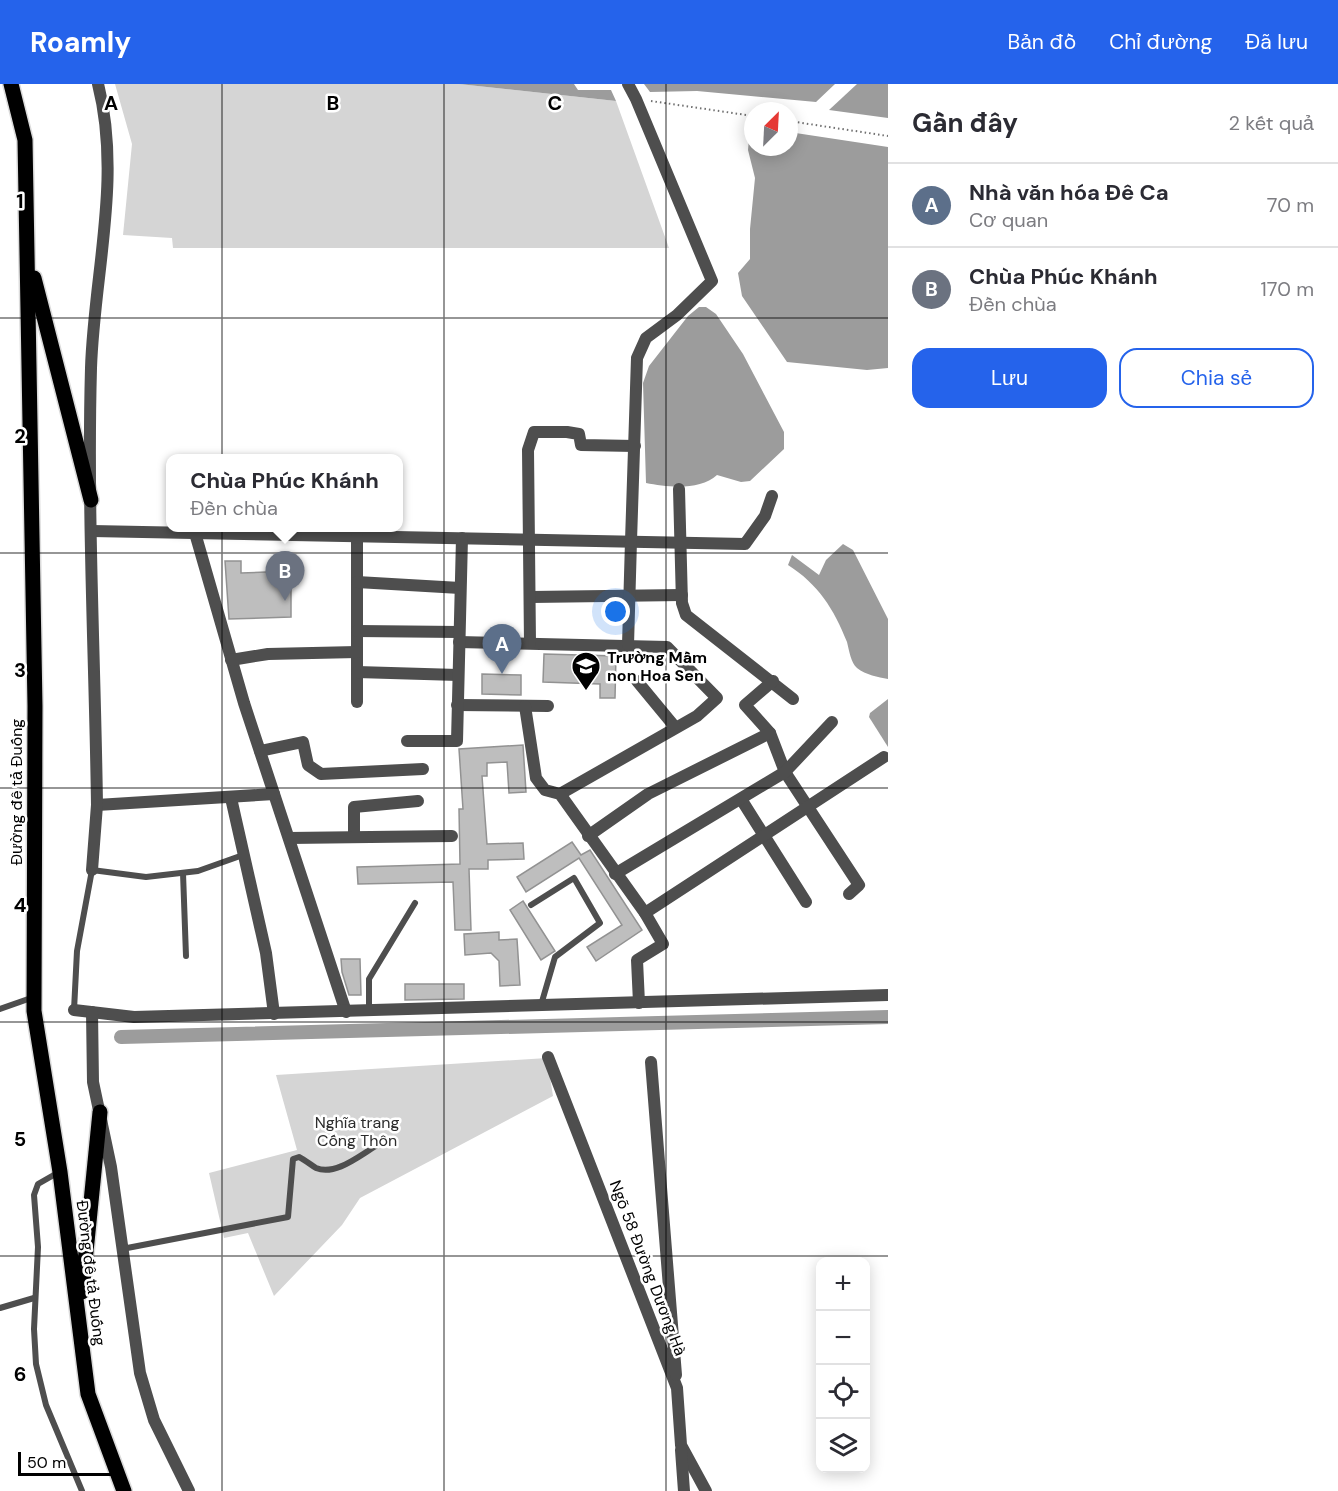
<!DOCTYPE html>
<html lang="vi">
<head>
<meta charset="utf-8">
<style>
  :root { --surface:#fff; --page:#f2f2f3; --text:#2b2b33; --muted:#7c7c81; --line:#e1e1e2; --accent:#2563eb }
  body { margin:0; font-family:"DM Sans",sans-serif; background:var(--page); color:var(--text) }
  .controls { position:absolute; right:18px; bottom:18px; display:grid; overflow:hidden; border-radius:12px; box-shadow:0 3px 15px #0003 }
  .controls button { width:54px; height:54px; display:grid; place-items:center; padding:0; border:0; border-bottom:2px solid var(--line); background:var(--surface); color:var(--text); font:30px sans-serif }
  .compass { position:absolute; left:744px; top:18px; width:54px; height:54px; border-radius:50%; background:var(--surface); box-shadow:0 3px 15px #0003; rotate:24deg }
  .scale { position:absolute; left:18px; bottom:15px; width:98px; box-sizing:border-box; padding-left:6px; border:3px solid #000; border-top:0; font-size:16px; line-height:21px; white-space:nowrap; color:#000; -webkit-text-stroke:4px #fff; paint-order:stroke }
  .you { position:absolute; left:616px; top:528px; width:21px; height:21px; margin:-15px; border:4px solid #fff; border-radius:50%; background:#1a73e8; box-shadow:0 0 0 9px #1a73e833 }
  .badge { display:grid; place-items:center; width:39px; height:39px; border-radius:50%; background:var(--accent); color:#fff; font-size:20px; font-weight:700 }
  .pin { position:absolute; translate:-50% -50px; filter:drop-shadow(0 2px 3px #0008) }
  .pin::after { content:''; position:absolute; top:32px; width:21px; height:18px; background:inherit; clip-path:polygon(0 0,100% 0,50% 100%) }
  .popup { position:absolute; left:166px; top:370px; width:237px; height:78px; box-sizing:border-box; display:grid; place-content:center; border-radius:12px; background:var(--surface); filter:drop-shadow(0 2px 4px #0005); font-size:20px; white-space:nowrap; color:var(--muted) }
  .popup b { font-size:22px; color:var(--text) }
  .popup::after { content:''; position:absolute; left:50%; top:100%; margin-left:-12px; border:12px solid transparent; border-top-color:var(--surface) }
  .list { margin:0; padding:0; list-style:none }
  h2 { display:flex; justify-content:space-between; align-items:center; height:78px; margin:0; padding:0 24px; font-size:26px }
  h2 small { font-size:20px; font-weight:400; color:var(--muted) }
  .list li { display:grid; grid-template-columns:39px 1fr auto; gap:18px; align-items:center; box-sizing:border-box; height:84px; padding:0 24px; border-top:2px solid var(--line) }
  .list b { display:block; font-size:22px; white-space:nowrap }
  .list p { margin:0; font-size:20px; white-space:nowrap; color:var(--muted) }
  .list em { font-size:20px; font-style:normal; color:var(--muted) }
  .actions { display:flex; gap:12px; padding:18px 24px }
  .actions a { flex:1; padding:14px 0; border:2px solid var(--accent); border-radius:18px; text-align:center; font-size:21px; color:var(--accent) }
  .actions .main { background:var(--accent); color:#fff }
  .icon { flex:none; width:33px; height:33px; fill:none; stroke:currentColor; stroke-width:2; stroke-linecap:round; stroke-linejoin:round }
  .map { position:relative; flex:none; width:888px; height:1407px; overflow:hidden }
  header { display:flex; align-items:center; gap:36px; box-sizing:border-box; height:84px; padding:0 30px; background:var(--accent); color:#fff }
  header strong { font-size:28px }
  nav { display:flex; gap:33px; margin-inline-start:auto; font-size:21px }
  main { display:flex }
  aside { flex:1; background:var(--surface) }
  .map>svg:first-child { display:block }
  .green { fill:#d5d5d5 }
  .water { fill:#9c9c9c }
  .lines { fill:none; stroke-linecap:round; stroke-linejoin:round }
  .canal { stroke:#9c9c9c; stroke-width:14 }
  .building { fill:#bebebe; stroke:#929292; stroke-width:1.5 }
  .primary-casing { stroke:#dbdbdb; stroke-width:18 }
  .path { stroke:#707070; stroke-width:2; stroke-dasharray:1.5 3; stroke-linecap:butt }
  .service { stroke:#4e4e4e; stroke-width:6 }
  .minor { stroke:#4e4e4e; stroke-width:12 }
  .tertiary { stroke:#4e4e4e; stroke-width:12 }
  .primary { stroke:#000; stroke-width:15 }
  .grid { fill:none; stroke:#000; stroke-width:1.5; stroke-opacity:0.55 }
  .labels { text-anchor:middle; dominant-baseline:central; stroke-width:5; stroke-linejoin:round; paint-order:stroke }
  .poi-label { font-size:16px; font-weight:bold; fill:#000; stroke:#fff; text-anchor:start }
  .street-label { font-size:16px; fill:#000; stroke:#fff }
  .park-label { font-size:16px; fill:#2c2c2c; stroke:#fff }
  .grid-label { font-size:20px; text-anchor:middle; font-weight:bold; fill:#000; stroke:#fff; stroke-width:5; stroke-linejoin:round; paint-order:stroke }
</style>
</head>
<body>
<header>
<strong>Roamly</strong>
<nav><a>Bản đồ</a><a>Chỉ đường</a><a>Đã lưu</a></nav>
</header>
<main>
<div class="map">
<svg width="888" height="1407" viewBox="0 0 888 1407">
  <rect width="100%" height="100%" fill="#fff"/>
  <g class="green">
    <path d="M115 0H459L616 17 669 164H173L172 154 123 151 132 60Z"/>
    <path d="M547 974 553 1012 360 1114 342 1141 274 1212 248 1149 224 1154 209 1089 297 1066 276 991Z"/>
  </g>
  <g class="water">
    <path d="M459 0H574L578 6H611L616 17Z"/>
    <path d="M644 0H835L816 18 697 7 650 8Z"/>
    <path d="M857 0H888V34L829 26Z"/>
    <path d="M750 43H753V63H789V48L888 63V284L867 286 787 278 742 212 738 189 750 175V145L755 94 748 66Z"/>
    <path d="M699 223H706L716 230 743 270 784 348V365L750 397 741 398 717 391C700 407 667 403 646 399L643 299 649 282 688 232Z"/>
    <path d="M843 460 853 466 888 535V595C878 593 866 591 857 584 851 579 849 566 847 558 834 525 818 500 788 481L792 471 819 491 826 476Z"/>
    <path d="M888 615V663L869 633 870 629Z"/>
  </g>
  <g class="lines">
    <path class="canal" d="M121 953 888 933"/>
  </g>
  <g class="building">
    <path d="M225 477H241V489L291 487V533L229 535Z"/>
    <path d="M544 570 616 572 615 614H600V600L543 598Z"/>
    <path d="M482 590 521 591V611L482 610Z"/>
    <path d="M523 661 526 708 509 709 507 678 487 679V692H482L487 760 523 759 524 775 488 776V785H469L471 846H455L453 798 358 800 357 783 460 780 459 725H463L459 665Z"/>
    <path d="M572 758 581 771 590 766 642 846 596 877 587 863 622 841 579 774 526 808 517 793Z"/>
    <path d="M523 817 555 867 541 876 510 826Z"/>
    <path d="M499 848V856L517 855 520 901 500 902 499 877 491 869 465 871 464 850Z"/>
    <path d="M341 875H360L361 911H349L342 888Z"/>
    <path d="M405 900H464V915L405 916Z"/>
  </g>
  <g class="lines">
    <g class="primary-casing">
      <g id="primary">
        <path d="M11 0 25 56 35 622 34 927 60 1088 88 1310 124 1407"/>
        <path d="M34 194 91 416"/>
        <path d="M82 1208 100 1028"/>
      </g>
    </g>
    <g class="path">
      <path d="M651 17 753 32"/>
      <path d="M789 37 888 52"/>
    </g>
    <g class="service">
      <path d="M183 789 186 872"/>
      <path d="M531 821 574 794 600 839 555 873 541 921"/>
      <path d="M0 925 34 913"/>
      <path d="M74 926 77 867 92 786 146 793 198 787 243 771"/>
      <path d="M369 926V895L415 819"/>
      <path d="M59 1088 38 1100 34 1111 38 1163 34 1245 36 1280 46 1321 82 1407"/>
      <path d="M122 1165 288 1133 293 1075 299 1073C305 1076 311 1081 316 1084 336 1092 360 1071 376 1062"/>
      <path d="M0 1224 34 1214"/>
    </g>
    <g class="minor">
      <path d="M679 405 682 519 686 531 793 615"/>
      <path d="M92 447 745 460 765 432 772 412"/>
      <path d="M195 449 244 619 346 928"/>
      <path d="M357 452V618"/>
      <path d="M357 498 460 504"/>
      <path d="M531 513 682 511"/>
      <path d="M357 547 459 548"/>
      <path d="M459 558 667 563 717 614 697 632 560 710"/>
      <path d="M530 559 528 366 534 348H567L579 350 581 361 635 362"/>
      <path d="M628 561 631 457"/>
      <path d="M231 576 268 570 357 568"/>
      <path d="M357 588 458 591"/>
      <path d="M637 597 675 643"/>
      <path d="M773 597 745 621 770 649 785 688 859 801 849 810"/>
      <path d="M457 621 548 622"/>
      <path d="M525 622 536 694 545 706 560 710 645 829 663 860 637 876 639 919"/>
      <path d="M407 657H457L462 454"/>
      <path d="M260 667 303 658 308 681 321 690 423 685"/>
      <path d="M231 714 266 869 274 930"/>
      <path d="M741 715 806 818"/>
      <path d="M97 721 274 710"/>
      <path d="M588 752 648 710 770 649"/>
      <path d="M354 753V723L418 717"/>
      <path d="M289 754 452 752"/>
      <path d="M615 790 785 688 832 638"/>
      <path d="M645 829 884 673"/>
      <path d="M74 926 134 933 888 911"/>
      <path d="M548 973 677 1304 681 1361 706 1407"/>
      <path d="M651 978 676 1291"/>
      <path d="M681 1366 684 1407"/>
    </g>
    <g class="tertiary">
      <path d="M628 0 636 15 712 197 677 231 646 254 637 274 631 457"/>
      <path d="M92 786 97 721C95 576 87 429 91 284 94 190 122 94 98 0"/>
      <path d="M92 928 93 998 111 1083 140 1289 154 1336 189 1407"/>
    </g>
    <use href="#primary" class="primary"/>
  </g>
  <path class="grid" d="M222 0V1407M444 0V1407M666 0V1407M0 234H888M0 469H888M0 704H888M0 938H888M0 1172H888"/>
  <defs>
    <g id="school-pin" transform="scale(1.5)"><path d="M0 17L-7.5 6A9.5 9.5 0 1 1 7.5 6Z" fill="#000" stroke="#fff"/><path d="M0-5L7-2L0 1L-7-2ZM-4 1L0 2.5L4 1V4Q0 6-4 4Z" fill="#fff"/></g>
  </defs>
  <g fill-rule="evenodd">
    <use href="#school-pin" x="586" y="582"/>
  </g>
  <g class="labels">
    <g class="poi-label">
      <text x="607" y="573">Trường Mầm<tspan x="607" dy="18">non Hoa Sen</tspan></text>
    </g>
    <g class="street-label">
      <text transform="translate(16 708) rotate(-90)">Đường đê tả Đuống</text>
      <text transform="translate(648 1184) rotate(69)">Ngõ 58 Đường Dương Hà</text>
      <text transform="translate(91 1189) rotate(83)">Đường đê tả Đuống</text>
    </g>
    <g class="park-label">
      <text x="357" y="1038">Nghĩa trang<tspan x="357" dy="18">Cống Thôn</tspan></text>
    </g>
  </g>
  <g class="grid-label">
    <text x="111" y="26">A</text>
    <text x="333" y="26">B</text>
    <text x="555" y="26">C</text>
    <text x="20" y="124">1</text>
    <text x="20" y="359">2</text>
    <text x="20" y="593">3</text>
    <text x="20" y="828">4</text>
    <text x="20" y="1062">5</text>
    <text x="20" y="1297">6</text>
  </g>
</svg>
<div class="controls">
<button>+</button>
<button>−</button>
<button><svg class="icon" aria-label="locate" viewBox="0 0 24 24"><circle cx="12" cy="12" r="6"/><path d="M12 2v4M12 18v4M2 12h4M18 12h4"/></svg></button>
<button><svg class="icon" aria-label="layers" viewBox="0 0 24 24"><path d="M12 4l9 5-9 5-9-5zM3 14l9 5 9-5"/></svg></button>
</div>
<svg class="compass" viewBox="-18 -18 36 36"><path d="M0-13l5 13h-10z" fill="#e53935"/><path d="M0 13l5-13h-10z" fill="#7c7c81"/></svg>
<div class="scale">50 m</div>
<div class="you"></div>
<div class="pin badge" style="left:502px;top:590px;background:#5c6f8a">A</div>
<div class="pin badge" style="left:285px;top:517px;background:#6b7280">B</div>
<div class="popup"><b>Chùa Phúc Khánh</b>Đền chùa</div>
</div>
<aside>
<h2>Gần đây<small>2 kết quả</small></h2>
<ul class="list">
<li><span class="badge" style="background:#5c6f8a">A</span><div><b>Nhà văn hóa Đê Ca</b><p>Cơ quan</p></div><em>70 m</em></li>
<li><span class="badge" style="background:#6b7280">B</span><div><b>Chùa Phúc Khánh</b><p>Đền chùa</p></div><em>170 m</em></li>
</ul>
<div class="actions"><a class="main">Lưu</a><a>Chia sẻ</a></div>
</aside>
</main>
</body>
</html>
